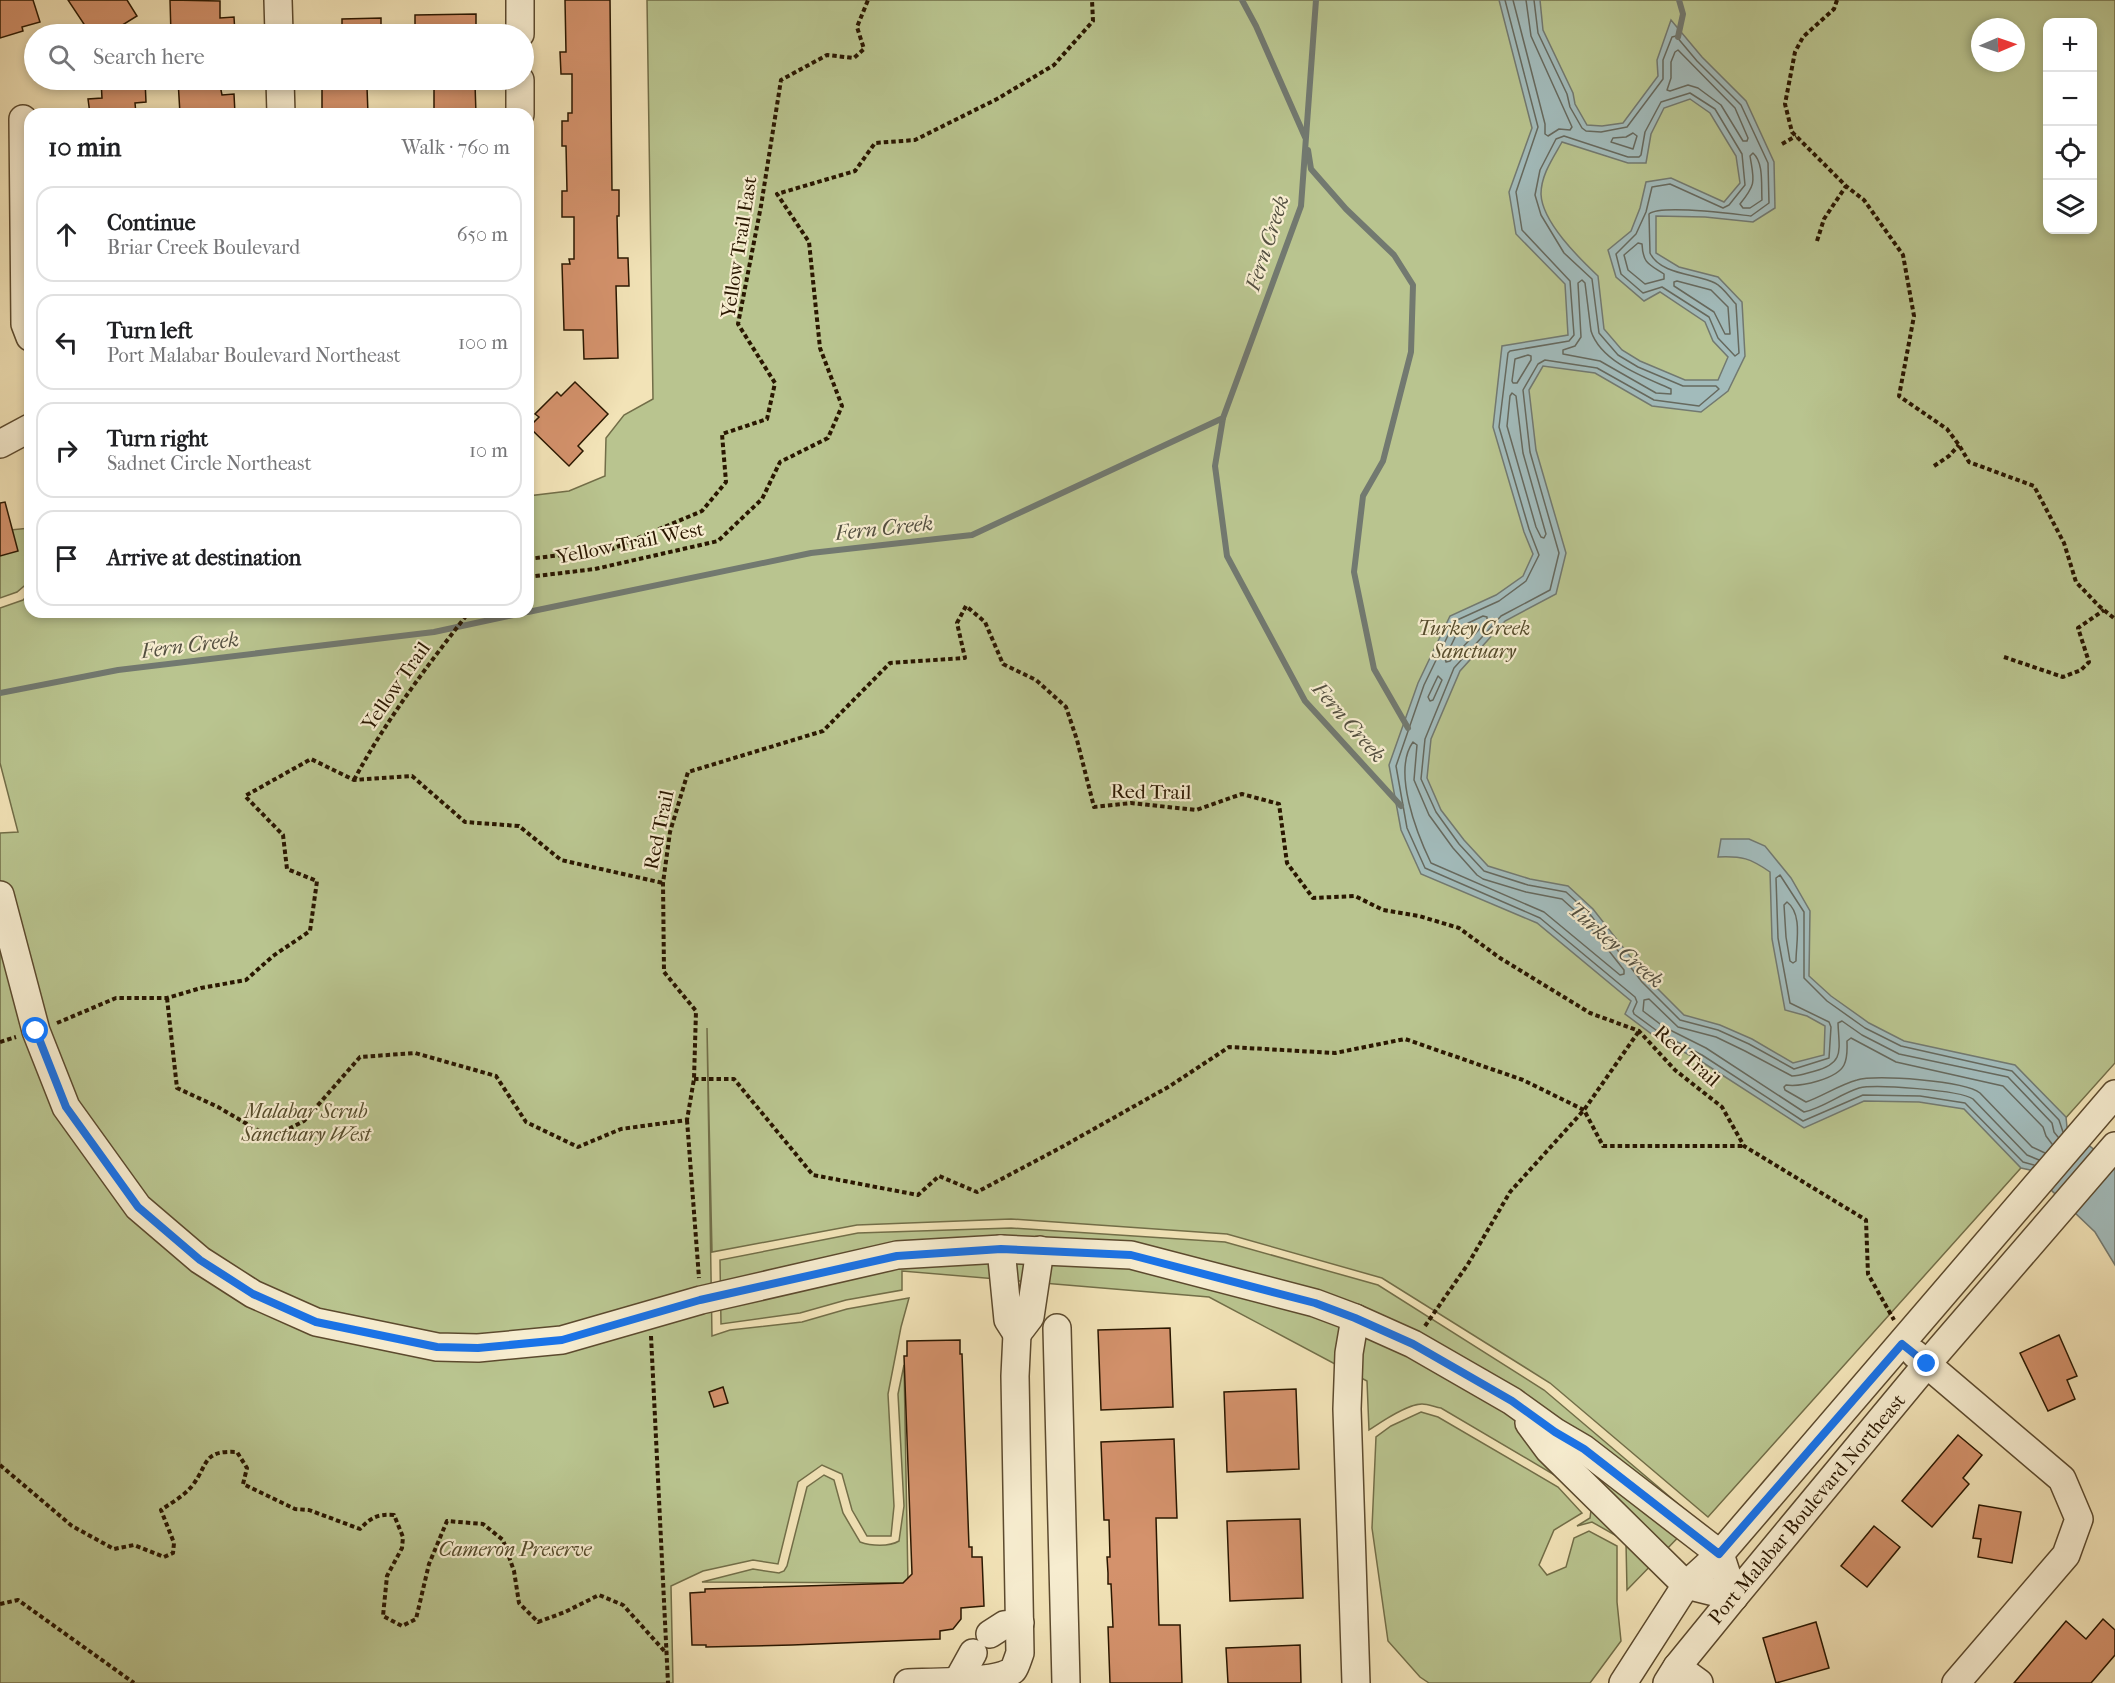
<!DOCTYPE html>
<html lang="en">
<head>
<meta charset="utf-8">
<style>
  :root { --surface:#fff; --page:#f6f6f6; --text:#202124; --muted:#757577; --line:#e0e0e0 }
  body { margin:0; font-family:"IM FELL French Canon",serif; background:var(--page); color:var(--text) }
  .controls { position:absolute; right:18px; top:18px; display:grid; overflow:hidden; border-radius:12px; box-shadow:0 3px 9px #0003 }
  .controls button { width:54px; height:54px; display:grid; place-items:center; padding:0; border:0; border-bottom:2px solid var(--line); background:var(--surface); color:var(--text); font:30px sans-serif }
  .compass { position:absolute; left:1971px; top:18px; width:54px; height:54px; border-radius:50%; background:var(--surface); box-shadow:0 3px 9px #0003; rotate:88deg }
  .stop { position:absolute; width:18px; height:18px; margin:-14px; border:4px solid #1a73e8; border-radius:50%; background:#fff }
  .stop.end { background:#1a73e8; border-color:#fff; box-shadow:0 2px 6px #0008 }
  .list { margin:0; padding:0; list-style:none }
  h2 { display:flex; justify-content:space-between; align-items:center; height:78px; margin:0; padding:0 24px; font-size:26px }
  h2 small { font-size:20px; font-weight:400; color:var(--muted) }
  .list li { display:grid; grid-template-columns:39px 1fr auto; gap:18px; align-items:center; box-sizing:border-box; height:96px; margin:0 12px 12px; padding:0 12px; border:2px solid var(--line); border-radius:18px }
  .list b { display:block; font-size:22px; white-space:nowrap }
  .list p { margin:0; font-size:20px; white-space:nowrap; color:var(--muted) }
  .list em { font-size:20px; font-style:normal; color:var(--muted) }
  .icon { flex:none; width:33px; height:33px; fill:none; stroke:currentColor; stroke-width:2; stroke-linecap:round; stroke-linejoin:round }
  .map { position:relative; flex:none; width:2115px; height:1683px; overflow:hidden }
  .search { position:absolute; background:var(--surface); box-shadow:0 3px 9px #0003; left:24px; top:24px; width:510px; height:66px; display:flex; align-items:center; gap:15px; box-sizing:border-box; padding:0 21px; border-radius:33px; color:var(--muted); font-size:22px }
  .panel { position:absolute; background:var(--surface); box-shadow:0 3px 9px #0003; left:24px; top:108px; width:510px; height:510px; border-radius:18px }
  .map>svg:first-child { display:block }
  .green { fill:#b9c48f; stroke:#726e48; stroke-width:1.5; fill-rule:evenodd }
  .water { fill:#a2bbbb; stroke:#727970; stroke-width:1.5; fill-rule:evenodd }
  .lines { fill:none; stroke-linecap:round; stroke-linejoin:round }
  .shore { stroke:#66695e; stroke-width:1.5 }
  .stream { stroke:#727970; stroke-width:6 }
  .building { fill:#d4926c; stroke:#2a1700; stroke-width:1.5 }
  .minor-casing { stroke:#5c4a2e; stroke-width:30 }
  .path { stroke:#2a1700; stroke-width:4; stroke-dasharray:4.5 3; stroke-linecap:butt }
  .minor { stroke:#f7edd0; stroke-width:27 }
  .route { stroke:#1a73e8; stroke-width:8 }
  .labels { text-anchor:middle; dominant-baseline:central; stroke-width:4.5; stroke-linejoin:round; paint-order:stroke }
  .street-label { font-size:20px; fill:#2a1700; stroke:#f7edd0 }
  .park-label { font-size:20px; font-style:italic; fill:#554b2b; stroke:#f7edd0 }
  .water-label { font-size:21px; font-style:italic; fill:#545041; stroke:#f7edd0 }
</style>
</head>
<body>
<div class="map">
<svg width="2115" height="1683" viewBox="0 0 2115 1683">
  <rect width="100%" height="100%" fill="#f2e3b7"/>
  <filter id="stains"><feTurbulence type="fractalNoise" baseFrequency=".00333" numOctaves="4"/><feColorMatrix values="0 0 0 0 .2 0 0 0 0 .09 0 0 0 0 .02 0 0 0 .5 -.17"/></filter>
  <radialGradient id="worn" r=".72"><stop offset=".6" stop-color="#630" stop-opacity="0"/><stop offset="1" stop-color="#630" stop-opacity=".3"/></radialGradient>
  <g class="green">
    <path d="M647 0H2115V1063L1708 1517 1550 1383 1382 1278 1227 1234 1011 1219 857 1225 712 1252 707 1028 712 1336 730 1330 802 1322 847 1309 909 1298 901 1327 888 1394 894 1506 891 1536H867L852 1510 842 1474 822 1465 798 1482 778 1564 753 1560 703 1571 671 1586 673 1683H0V833L18 832 0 763V608L23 600 30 593V612H528V496L569 491 605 476 606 438 624 415 653 399ZM2048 22H2092V230H2048ZM1980 27H2016V63H1980Z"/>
    <path d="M30 528V581L17 592 0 598V531Z"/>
    <path d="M1011 1228 1225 1242 1378 1285 1544 1390 1696 1519 1627 1590 1626 1543 1622 1539 1592 1522 1577 1526 1590 1518 1591 1510 1563 1480 1441 1408C1435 1407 1428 1404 1422 1404 1407 1404 1381 1422 1369 1430L1367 1381 1209 1297 902 1271V1290L846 1300 800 1313 721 1324 720 1260 858 1233Z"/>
    <path d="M904 1365 908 1583 702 1582 753 1569 779 1573 784 1571 787 1566 807 1487 824 1475 834 1480 843 1513 860 1542C871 1546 889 1547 899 1541L904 1506 898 1394Z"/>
    <path d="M1421 1412 1438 1417 1558 1487 1582 1513 1554 1530 1539 1565 1547 1575 1566 1567 1574 1538 1589 1531 1617 1546V1602L1621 1641 1590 1683H1429L1420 1677 1388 1641 1372 1528 1376 1437 1391 1426Z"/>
  </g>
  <path class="water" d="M1499 0H1540L1543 30 1573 93 1575 104 1587 125 1602 126 1623 123 1658 76 1657 60 1671 20 1702 57 1746 101 1774 162 1775 208 1753 222 1705 217 1656 216V253L1679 267 1718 277 1742 302 1745 356 1728 391 1701 412 1652 406 1595 373 1543 366 1529 390 1536 450 1566 553 1556 594 1505 621 1460 671 1431 739 1427 778 1441 810 1464 840 1488 866 1530 879 1568 886 1593 909 1647 978 1684 1015 1720 1025 1752 1039 1793 1063 1824 1055 1825 1026 1807 1016 1785 1010 1772 939 1770 872C1750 858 1742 856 1718 857L1721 839H1749L1765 846 1791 878 1810 911 1809 976 1831 996 1869 1023 1904 1041 2015 1065 2066 1117 2067 1127 2115 1167V1265L2095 1232 2030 1170 2021 1168 1964 1109 1919 1102 1864 1101 1804 1128 1699 1060 1657 1038 1625 1014 1631 1001 1537 923 1421 874 1401 830 1389 765 1418 683 1450 616 1496 595 1523 576 1533 554 1524 532 1493 427 1502 346 1568 335 1565 284 1516 234 1509 192 1532 128ZM1690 99 1710 113 1736 156 1740 183 1724 202 1671 178 1646 182 1640 208 1631 231 1608 250 1616 277 1644 301 1660 292 1705 322 1713 341 1728 357 1718 380H1685L1640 361 1622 350 1604 329 1598 276C1579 258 1542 222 1541 194 1541 175 1553 158 1562 142L1628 163H1646L1651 134 1664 108Z"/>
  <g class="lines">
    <g class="shore">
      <path d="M1505 0 1538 127 1516 192 1522 230 1570 281 1574 335 1569 341 1510 351 1508 353 1499 427 1529 529 1539 555 1526 581 1499 601 1455 621 1424 685 1396 766 1407 828 1425 868 1540 918 1635 997 1637 1002 1633 1011 1634 1014 1660 1033 1702 1055 1803 1121 1863 1095 1920 1096 1965 1103 2023 1162 2034 1165"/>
      <path d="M1513 0 1545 124V134L1548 136 1559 129 1570 130 1572 127 1531 36 1526 0"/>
      <path d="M1534 0 1538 33 1567 94 1570 107 1582 128 1586 131 1601 132 1627 127 1663 79V60L1672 37 1676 36 1697 61 1741 105 1768 163 1769 203 1751 216C1733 214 1661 204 1649 214L1650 253C1660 275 1699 274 1715 283 1723 287 1730 298 1736 304L1739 353 1735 356 1718 338 1709 317 1662 287 1643 293 1621 274 1616 254 1636 234 1646 212 1652 187 1670 184 1723 208 1729 205 1745 185 1742 154 1715 109 1690 93 1661 102 1645 132 1641 155 1639 157H1628L1564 136 1556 139 1540 170 1535 195 1541 215 1564 253 1592 279 1599 333 1618 355 1638 367 1683 386H1716L1719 389 1699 406 1654 400 1597 368 1545 360 1538 364 1523 390 1530 452 1559 553 1550 590 1501 616 1454 668 1425 739 1421 779 1436 812 1459 844 1484 871 1528 885 1566 892 1589 913 1642 982 1680 1020 1718 1030 1749 1044 1794 1069 1829 1058 1831 1027 1829 1022 1790 1003 1778 938 1776 878 1780 875 1804 912V978L1827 1001 1865 1028 1901 1046 2012 1071 2059 1120 2063 1132"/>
      <path d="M1678 50 1735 108 1748 138 1747 141H1743L1721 105 1698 88 1688 85 1670 91 1667 90 1671 78V62L1675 52Z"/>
      <path d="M1633 133 1637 136 1633 149 1611 142 1613 138 1626 137Z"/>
      <path d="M1753 153C1764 163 1761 185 1762 200L1750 208H1743L1740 204C1757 183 1754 181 1750 156Z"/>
      <path d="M1638 243 1642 244C1643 264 1649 264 1664 274V279L1645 284 1628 270 1624 255Z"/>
      <path d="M1582 280 1585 283 1591 331C1601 362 1644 377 1671 389V394L1656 393 1600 361 1563 354V350L1575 346 1581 337 1578 283Z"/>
      <path d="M1677 281 1711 290 1728 307 1730 334H1725L1714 312 1674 286V282Z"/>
      <path d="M1528 355 1531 356V360L1517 383H1513L1512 381 1515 359Z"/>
      <path d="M1512 393 1516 396 1523 453 1546 534 1544 538 1541 537 1536 527 1507 426 1510 396Z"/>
      <path d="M1483 616 1487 617V621L1450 661 1446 662 1445 658 1460 627Z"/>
      <path d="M1438 676 1442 680 1433 700 1430 701 1428 697Z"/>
      <path d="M1413 742 1417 745 1414 780 1429 815 1453 848 1477 875 1483 879 1526 892 1562 899 1583 918 1624 970V974L1620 975 1544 912 1431 863C1417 834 1392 771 1413 742Z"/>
      <path d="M1787 902C1803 914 1796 943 1796 961L1793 963 1790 961 1786 937 1784 905Z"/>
      <path d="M2045 1153 2032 1147 1980 1093C1965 1081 1875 1074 1857 1080 1839 1085 1823 1096 1806 1102L1785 1090 1784 1087 1786 1085C1801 1087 1837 1079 1844 1065 1848 1057 1847 1049 1847 1041L1851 1038 1896 1062 2003 1086 2043 1127 2046 1136 2052 1144"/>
      <path d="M2039 1160 2027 1155 1973 1099C1960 1090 1875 1084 1859 1088 1840 1094 1823 1108 1804 1112L1706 1048 1664 1027 1643 1011 1644 1000 1649 999 1678 1027 1716 1037 1745 1051 1792 1076C1799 1076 1807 1073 1815 1071 1845 1063 1839 1050 1838 1023L1842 1021 1862 1035 1899 1054 2008 1077 2052 1123 2054 1132 2058 1137"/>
    </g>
    <g class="stream">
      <path d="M1242 0 1256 26 1305 137"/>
      <path d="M1678 37 1683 14 1679 0"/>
      <path d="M1308 150 1311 169 1346 209 1394 255 1413 285 1411 352 1383 461 1363 496 1354 572 1374 669 1408 728"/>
      <path d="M1223 418 1215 466 1227 556 1305 701 1401 806"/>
      <path d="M528 612 811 553 972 535 1223 418 1301 206 1316 0"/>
      <path d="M0 693 118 670 434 632 527 612"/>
    </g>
  </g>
  <g class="building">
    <path d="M0 0H33L40 22 22 27 23 31 0 38Z"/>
    <path d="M68 0H127L137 16 108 34H68L84 24Z"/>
    <path d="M170 0 220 1V18L234 17 235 34H171Z"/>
    <path d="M565 0H610L612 190H619V216H617L618 258H628L629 286H616L618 358 584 359 583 330H564L562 264H570L569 259H574V217H562V191H567L566 146H562V121H568V113H572V74H561L560 52H566Z"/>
    <path d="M476 14V34H415V15Z"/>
    <path d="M381 18V34H342V19Z"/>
    <path d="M101 80H145L146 102 135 103 136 114H90L88 99 102 98Z"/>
    <path d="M178 80H219L222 95 234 94 235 114H180Z"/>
    <path d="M475 84 476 114H434V85Z"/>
    <path d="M367 87 368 114H335V109H322V88Z"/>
    <path d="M575 382 608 414 578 446 583 451 569 466 529 427 539 417 535 414 557 392 561 396Z"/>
    <path d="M5 502 18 551 0 556V503Z"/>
    <path d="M1170 1328 1173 1407 1101 1410 1098 1330Z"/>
    <path d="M2059 1335 2077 1376 2067 1380 2075 1399 2048 1411 2020 1353Z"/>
    <path d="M960 1340V1354H962L969 1547H972V1557H982L984 1606 961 1608V1619L953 1629 940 1631V1639L792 1645 706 1647V1645H692L690 1593 705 1592V1589L903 1583 912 1574 904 1356H907V1341Z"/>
    <path d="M723 1387 728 1403 714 1407 709 1392Z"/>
    <path d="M1296 1389 1299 1469 1227 1472 1224 1392Z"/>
    <path d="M1958 1435 1982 1455 1963 1478 1969 1484 1932 1527 1902 1501Z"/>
    <path d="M1174 1439 1177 1518H1156L1159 1625H1180L1182 1683H1110L1108 1627H1113L1111 1584H1108V1573L1107 1557H1110L1109 1520H1104L1101 1442Z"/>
    <path d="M1979 1505 2021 1512 2012 1563 1978 1557 1981 1539 1973 1538Z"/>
    <path d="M1300 1519 1303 1598 1230 1601 1227 1521Z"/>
    <path d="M1874 1526 1900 1547 1867 1587 1841 1566Z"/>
    <path d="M2103 1619 2115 1630V1655L2091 1683H2014L2066 1621 2086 1639Z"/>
    <path d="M1816 1622 1829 1668 1776 1683 1763 1638Z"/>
    <path d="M1300 1645 1301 1683H1228L1226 1648Z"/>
  </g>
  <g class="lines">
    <g class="minor-casing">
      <g id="minor">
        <path d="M278 0 279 34"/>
        <path d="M520 0V34"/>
        <path d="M280 80 281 114"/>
        <path d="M520 80V114"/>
        <path d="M23 119 25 324 30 337"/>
        <path d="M0 444 30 428"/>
        <path d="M0 895 36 1031 66 1107 138 1207 200 1260 253 1294 316 1322 437 1347 478 1348 562 1340 701 1300 897 1255 1001 1249 1131 1255 1315 1303 1355 1318 1413 1344 1512 1401 1555 1432 1584 1449 1720 1554 1734 1597"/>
        <path d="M1001 1249 1008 1320 1017 1334 1030 1317 1040 1250"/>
        <path d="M1355 1318 1349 1353 1347 1409 1356 1683"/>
        <path d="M1057 1328 1066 1683"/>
        <path d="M1915 1354 2062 1479 2079 1519 2066 1555 1956 1683"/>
        <path d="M1529 1423 1549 1450 1686 1585 1734 1597"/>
        <path d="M990 1634 1004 1625 1020 1623"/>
        <path d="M1677 1667 1699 1683"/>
        <path d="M957 1682 973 1653"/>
        <path d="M908 1683C931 1682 998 1683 1013 1670 1016 1666 1018 1658 1020 1653L1015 1376 1017 1334"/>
        <path d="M1623 1683 1686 1585 1720 1554 2115 1094"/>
        <path d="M1667 1683 1677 1667 1734 1597 1927 1364 2115 1146"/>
      </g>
    </g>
    <g class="path">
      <path d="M1837 0 1834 9 1803 37 1795 52 1785 104 1792 132 1846 186 1864 200 1903 255 1914 316 1899 396 1947 429 1959 445 1969 462 2034 486 2064 543 2076 582 2099 606 2115 619"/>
      <path d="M1782 144 1796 136"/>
      <path d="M1817 241 1824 219 1846 186"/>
      <path d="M1934 466 1949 456 1959 445"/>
      <path d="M528 559 612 549 702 511 726 482 722 434 767 419 775 383 738 324 761 206 781 80 827 55 854 58 864 49 857 27 868 0"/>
      <path d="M528 577 595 569 718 541 762 499 780 462 828 438 842 406 820 348 809 242 777 194 855 171 875 143 915 140 997 99 1054 65 1093 21 1092 0"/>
      <path d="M2004 657 2063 677 2081 670 2089 662 2078 628 2104 610"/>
      <path d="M354 780C386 720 427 666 469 612"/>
      <path d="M167 998 177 1088 218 1107 271 1138 304 1121 360 1057 415 1053 496 1076 526 1122 578 1147 621 1129 687 1120 694 1079 696 1011 664 972 663 883 670 832 688 772 823 731 890 663 965 658 957 623 966 606 985 622 1003 664 1036 680 1066 707 1077 740 1094 807 1131 803 1196 810 1242 794 1279 804 1287 863 1313 898 1355 896 1383 910 1419 916 1459 928 1500 958 1590 1013 1639 1031 1675 1070 1722 1107 1744 1146 1866 1220 1868 1274 1894 1320"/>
      <path d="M57 1023 116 998H167L201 988 246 980 273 956 310 931 317 881 287 869 283 835 245 796 311 759 354 780 412 776 465 822 519 826 561 860 663 883"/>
      <path d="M0 1042 16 1037"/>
      <path d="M694 1079H734L813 1175 918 1195 939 1176 977 1192 1060 1148 1170 1086 1229 1047 1335 1053 1405 1039 1523 1080 1584 1110 1603 1146H1744"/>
      <path d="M687 1120 699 1278"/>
      <path d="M1425 1326 1468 1264 1510 1192 1584 1110 1639 1031"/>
      <path d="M651 1336 668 1683"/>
      <path d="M0 1465 72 1526 114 1549 134 1545 164 1557 173 1553 174 1543 161 1510C171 1503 184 1496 192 1486 209 1464 202 1450 237 1452L247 1468 243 1484 295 1509 309 1510 360 1529C371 1517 378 1514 394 1515L403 1537 402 1548 387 1576 383 1616 402 1626 416 1619 429 1564 447 1521 483 1524 503 1540 514 1571 519 1603 538 1622 565 1612 599 1595 623 1605 667 1654"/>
      <path d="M0 1604 18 1600 134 1683"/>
    </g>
    <use href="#minor" class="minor"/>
  </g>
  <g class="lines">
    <path class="route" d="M36 1031 66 1107 138 1207 200 1260 253 1294 316 1322 437 1347 478 1348 562 1340 700 1300 897 1256 1001 1249 1131 1255 1315 1303 1355 1318 1413 1344 1512 1401 1555 1432 1584 1449 1719 1554 1902 1344 1927 1364"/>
  </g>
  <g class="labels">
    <g class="street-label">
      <text transform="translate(739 247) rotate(-81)">Yellow Trail East</text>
      <text transform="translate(630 543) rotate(-11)">Yellow Trail West</text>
      <text transform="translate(396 686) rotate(-55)">Yellow Trail</text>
      <text transform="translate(1151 792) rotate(1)">Red Trail</text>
      <text transform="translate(659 830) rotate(-78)">Red Trail</text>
      <text transform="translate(1687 1056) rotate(42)">Red Trail</text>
      <text transform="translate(1807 1509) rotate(-50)">Port Malabar Boulevard Northeast</text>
    </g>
    <g class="park-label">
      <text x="1474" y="628">Turkey Creek<tspan x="1474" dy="23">Sanctuary</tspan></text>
      <text x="306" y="1111">Malabar Scrub<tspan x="306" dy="23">Sanctuary West</tspan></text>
      <text x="515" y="1549">Cameron Preserve</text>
    </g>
    <g class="water-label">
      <text transform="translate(1267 243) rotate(-72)">Fern Creek</text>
      <text transform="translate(884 528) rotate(-6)">Fern Creek</text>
      <text transform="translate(190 645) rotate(-7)">Fern Creek</text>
      <text transform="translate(1349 722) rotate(49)">Fern Creek</text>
      <text transform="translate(1616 945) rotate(41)">Turkey Creek</text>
    </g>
  </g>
  <rect width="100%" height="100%" filter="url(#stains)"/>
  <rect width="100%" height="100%" fill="url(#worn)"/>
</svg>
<div class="controls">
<button>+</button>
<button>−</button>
<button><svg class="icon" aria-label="locate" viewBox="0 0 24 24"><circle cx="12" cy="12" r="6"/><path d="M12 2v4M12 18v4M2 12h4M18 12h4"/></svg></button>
<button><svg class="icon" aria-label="layers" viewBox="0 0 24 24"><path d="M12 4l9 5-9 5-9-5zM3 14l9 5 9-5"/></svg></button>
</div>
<svg class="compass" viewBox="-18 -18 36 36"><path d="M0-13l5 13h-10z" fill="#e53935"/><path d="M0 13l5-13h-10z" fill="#757577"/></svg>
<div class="stop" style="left:36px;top:1031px"></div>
<div class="stop end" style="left:1927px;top:1364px"></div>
<div class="search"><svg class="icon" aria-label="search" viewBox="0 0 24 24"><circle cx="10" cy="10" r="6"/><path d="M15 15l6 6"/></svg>Search here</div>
<section class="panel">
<h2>10 min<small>Walk · 760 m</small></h2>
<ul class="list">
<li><svg class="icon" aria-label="ahead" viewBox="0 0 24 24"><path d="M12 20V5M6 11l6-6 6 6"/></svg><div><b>Continue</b><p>Briar Creek Boulevard</p></div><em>650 m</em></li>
<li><svg class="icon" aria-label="left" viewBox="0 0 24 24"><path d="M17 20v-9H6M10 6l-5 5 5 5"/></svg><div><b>Turn left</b><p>Port Malabar Boulevard Northeast</p></div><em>100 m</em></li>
<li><svg class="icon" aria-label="right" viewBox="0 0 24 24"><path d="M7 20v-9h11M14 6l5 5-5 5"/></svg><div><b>Turn right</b><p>Sadnet Circle Northeast</p></div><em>10 m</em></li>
<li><svg class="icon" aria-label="arrive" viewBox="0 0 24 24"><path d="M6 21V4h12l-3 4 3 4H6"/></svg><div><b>Arrive at destination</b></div></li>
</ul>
</section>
</div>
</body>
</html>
